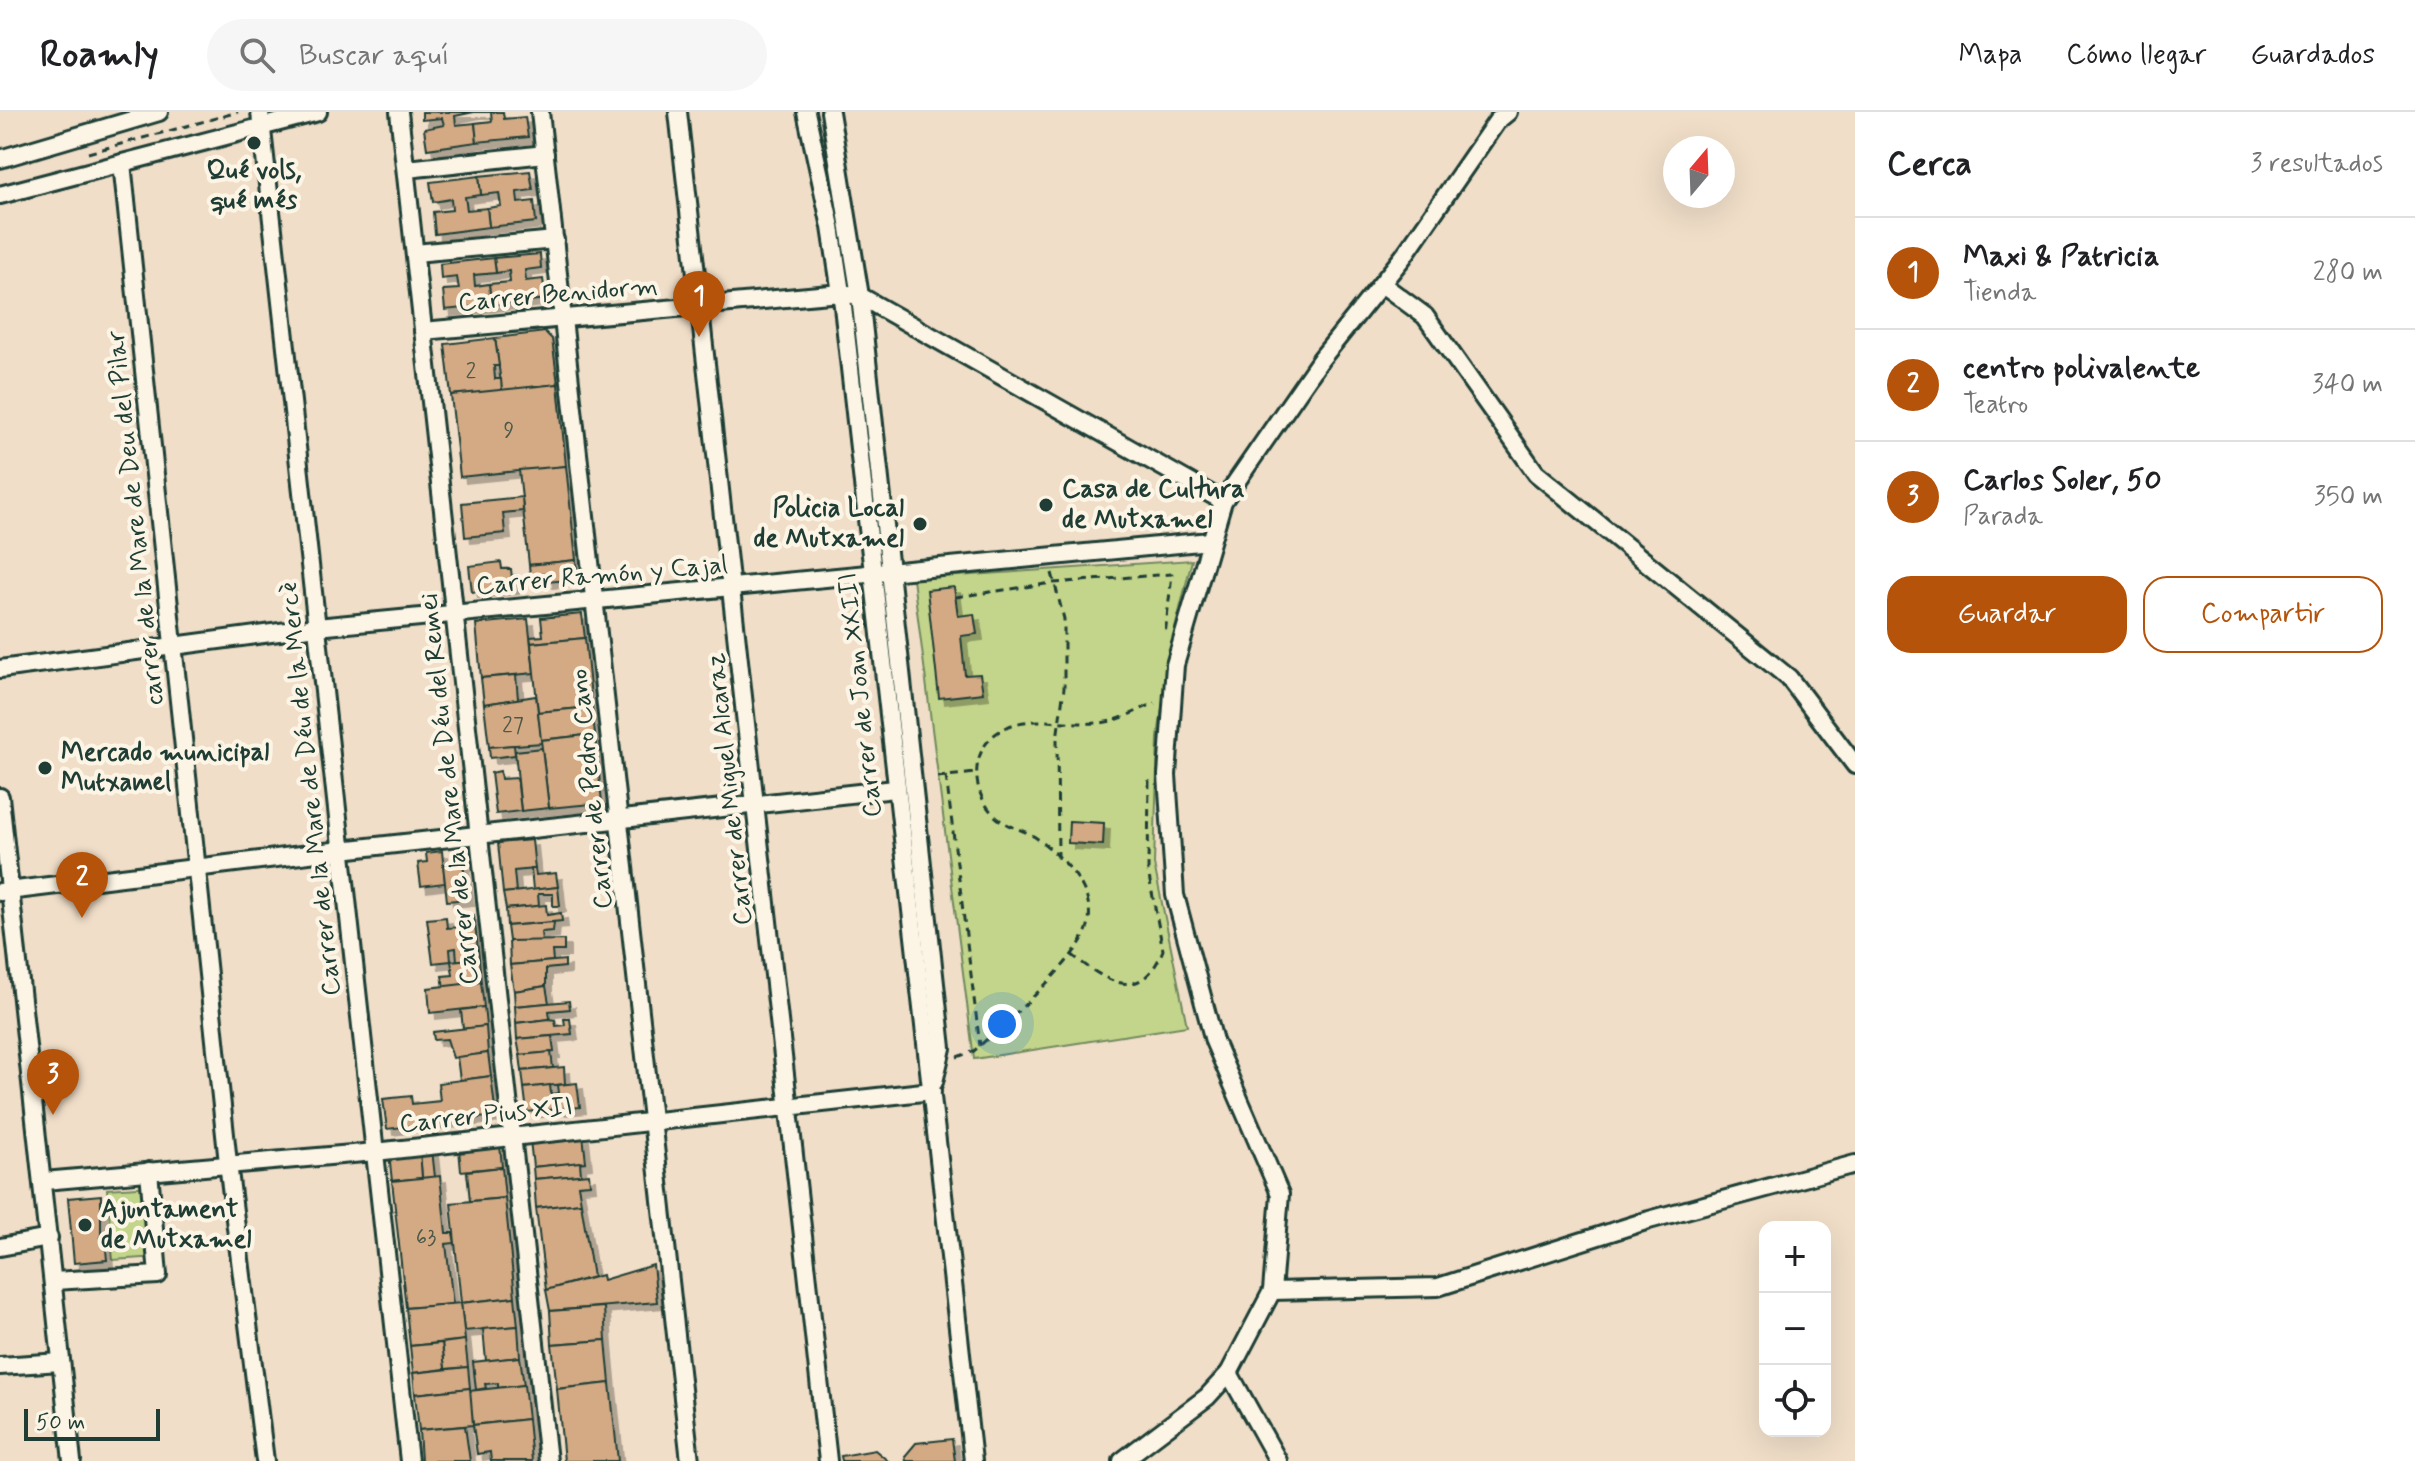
<!DOCTYPE html>
<html lang="es">
<head>
<meta charset="utf-8">
<style>
  :root { --surface:#fff; --page:#f6f6f6; --text:#202124; --muted:#757577; --line:#e0e0e0; --accent:#b45309 }
  body { margin:0; font-family:Mynerve,sans-serif; background:var(--page); color:var(--text) }
  .controls { position:absolute; right:24px; bottom:24px; display:grid; overflow:hidden; border-radius:16px; box-shadow:0 8px 32px #0002 }
  .controls button { width:72px; height:72px; display:grid; place-items:center; padding:0; border:0; border-bottom:2px solid var(--line); background:var(--surface); color:var(--text); font:40px sans-serif }
  .compass { position:absolute; left:1663px; top:24px; width:72px; height:72px; border-radius:50%; background:var(--surface); box-shadow:0 8px 32px #0002; rotate:19deg }
  .scale { position:absolute; left:24px; bottom:20px; width:136px; box-sizing:border-box; padding-left:8px; border:4px solid #1f3d34; border-top:0; font-size:22px; line-height:28px; white-space:nowrap; color:#1f3d34; -webkit-text-stroke:6px #fcf5e5; paint-order:stroke }
  .you { position:absolute; left:1002px; top:912px; width:28px; height:28px; margin:-20px; border:6px solid #fff; border-radius:50%; background:#1a73e8; box-shadow:0 0 0 12px #1a73e833 }
  .badge { display:grid; place-items:center; width:52px; height:52px; border-radius:50%; background:var(--accent); color:#fff; font-size:26px; font-weight:700 }
  .pin { position:absolute; translate:-50% -66px; filter:drop-shadow(0 2px 4px #0008) }
  .pin::after { content:''; position:absolute; top:42px; width:28px; height:24px; background:inherit; clip-path:polygon(0 0,100% 0,50% 100%) }
  .list { margin:0; padding:0; list-style:none }
  h2 { display:flex; justify-content:space-between; align-items:center; height:104px; margin:0; padding:0 32px; font-size:34px }
  h2 small { font-size:26px; font-weight:400; color:var(--muted) }
  .list li { display:grid; grid-template-columns:52px 1fr auto; gap:24px; align-items:center; box-sizing:border-box; height:112px; padding:0 32px; border-top:2px solid var(--line) }
  .list b { display:block; font-size:30px; white-space:nowrap }
  .list p { margin:0; font-size:26px; white-space:nowrap; color:var(--muted) }
  .list em { font-size:26px; font-style:normal; color:var(--muted) }
  .actions { display:flex; gap:16px; padding:24px 32px }
  .actions a { flex:1; padding:18px 0; border:2px solid var(--accent); border-radius:24px; text-align:center; font-size:28px; color:var(--accent) }
  .actions .main { background:var(--accent); color:#fff }
  .icon { flex:none; width:44px; height:44px; fill:none; stroke:currentColor; stroke-width:2; stroke-linecap:round; stroke-linejoin:round }
  .map { position:relative; flex:none; width:1855px; height:1349px; overflow:hidden }
  header { display:flex; align-items:center; gap:48px; box-sizing:border-box; height:112px; padding:0 40px; background:var(--surface); border-bottom:2px solid var(--line) }
  header strong { font-size:38px }
  nav { display:flex; gap:44px; margin-inline-start:auto; font-size:28px }
  .search { width:560px; height:72px; background:var(--page); display:flex; align-items:center; gap:20px; box-sizing:border-box; padding:0 28px; border-radius:44px; color:var(--muted); font-size:30px }
  main { display:flex }
  aside { flex:1; background:var(--surface) }
  .map>svg:first-child { display:block }
  .green { fill:#c3d58a; stroke:#71895f; stroke-width:2 }
  .building { fill:#d4aa85; stroke:#1f3d34; stroke-width:2; filter:url(#shadow) }
  .lines { fill:none; stroke-linecap:round; stroke-linejoin:round }
  .street-casing { stroke:#1f3d34; stroke-width:22 }
  .path { stroke:#1f3d34; stroke-width:3; stroke-dasharray:8 6; stroke-linecap:butt }
  .street { stroke:#fcf5e5; stroke-width:16 }
  .poi-dot { fill:#1f3d34; stroke:#fcf5e5; stroke-width:3 }
  .labels { text-anchor:middle; dominant-baseline:central; stroke-width:8; stroke-linejoin:round; paint-order:stroke }
  .number-label { font-size:22px; fill:#4c5848 }
  .poi-label { font-size:26px; font-weight:bold; fill:#1f3d34; stroke:#fcf5e5; text-anchor:start }
  .street-label { font-size:26px; fill:#1f3d34; stroke:#fcf5e5 }
</style>
</head>
<body>
<header>
<strong>Roamly</strong>
<div class="search"><svg class="icon" aria-label="search" viewBox="0 0 24 24"><circle cx="10" cy="10" r="6"/><path d="M15 15l6 6"/></svg>Buscar aquí</div>
<nav><a>Mapa</a><a>Cómo llegar</a><a>Guardados</a></nav>
</header>
<main>
<div class="map">
<svg width="1855" height="1349" viewBox="0 0 1855 1349">
  <defs>
    <filter id="shadow"><feDropShadow dx="6" dy="6" stdDeviation="0" flood-color="#0004"/></filter>
  </defs>
  <rect width="100%" height="100%" fill="#f0dec8"/>
  <filter id="ink" filterUnits="userSpaceOnUse"><feTurbulence type="fractalNoise" baseFrequency=".0125" numOctaves="2"/><feDisplacementMap in="SourceGraphic" scale="16" xChannelSelector="R" yChannelSelector="G"/><feConvolveMatrix kernelMatrix="1 2 1 2 8 2 1 2 1" color-interpolation-filters="sRGB"/></filter>
  <g filter="url(#ink)">
    <g class="green">
      <path d="M1192 448 1169 541 1158 626 1154 752 1187 914 974 947 913 467Z"/>
      <path d="M153 1074 158 1145 113 1148 107 1077Z"/>
    </g>
    <g class="building">
      <path d="M422 0H474L455 4 456 13 475 11 477 30 427 37 424 17 444 13 442 6 422 8Z"/>
      <path d="M474 0H503L504 7 525 5 528 25 477 30 475 11 492 9 491 0Z"/>
      <path d="M530 59 533 78 517 80 518 91 534 89 536 110 489 115 487 96 501 94 499 81 481 83 479 64Z"/>
      <path d="M479 64 481 83 465 85 467 98 487 96 489 115 435 122 433 100 452 98 451 87 433 90 430 70Z"/>
      <path d="M540 142 541 156 525 158 526 169 543 167 546 187 491 193 489 172 510 170 509 159 496 161 494 146Z"/>
      <path d="M494 146 496 161 474 163 475 174 489 172 491 193 445 198 443 178 459 177 457 165 441 167 440 152Z"/>
      <path d="M545 220 552 227 558 272 502 279 495 226Z"/>
      <path d="M495 226 499 254H494L495 267H501L502 279 451 283 445 232Z"/>
      <path d="M558 272 566 354 460 365 451 283Z"/>
      <path d="M566 354 576 448 529 453 519 358Z"/>
      <path d="M522 385 523 399 503 401 505 421 465 425 462 391Z"/>
      <path d="M576 448 578 467 547 470 546 462 530 463 529 453Z"/>
      <path d="M501 450 502 457H511L513 476 472 480 469 454Z"/>
      <path d="M954 475 958 504 974 502 977 522 961 524 965 563 980 562 983 581 939 586 927 478Z"/>
      <path d="M582 502 585 526 531 531 530 525 543 524 541 506Z"/>
      <path d="M528 507 534 561 481 566 476 512Z"/>
      <path d="M585 526 592 595 538 600 531 531Z"/>
      <path d="M516 563 518 587 484 592 481 566Z"/>
      <path d="M536 584 542 631 489 635 484 592Z"/>
      <path d="M592 595 595 622 541 628 538 600Z"/>
      <path d="M595 622 602 691 549 696 541 628Z"/>
      <path d="M514 633 515 643 490 646 489 635Z"/>
      <path d="M542 636 549 696 521 699 515 639Z"/>
      <path d="M500 659 501 667 517 666 521 699 496 702 491 661Z"/>
      <path d="M1069 709 1104 711 1103 733 1068 731Z"/>
      <path d="M532 728 535 757 514 759 516 780 503 781 498 731Z"/>
      <path d="M442 739 445 771 421 774 418 751 427 750 426 741Z"/>
      <path d="M463 751 468 787 447 789 443 753Z"/>
      <path d="M531 757H535L536 763 556 761 558 775 533 778Z"/>
      <path d="M558 775 560 794H553V782H538L539 794 506 797 503 781Z"/>
      <path d="M546 793 547 803 561 801 562 809 507 814 506 797Z"/>
      <path d="M474 803 479 846 457 849 456 836 450 837 451 849 433 851 427 807 446 805 447 816 459 815 457 804Z"/>
      <path d="M554 810 553 819 541 820 542 829H509L507 814Z"/>
      <path d="M564 828V839H552L553 849 510 853 509 829Z"/>
      <path d="M479 846 481 870 444 875 442 864 453 863 451 849Z"/>
      <path d="M565 848V855L546 857V874L514 879 510 853Z"/>
      <path d="M481 870 484 895 430 901 428 876Z"/>
      <path d="M546 874 549 891 515 894 514 879Z"/>
      <path d="M569 889 570 897 549 899 550 907 516 911 515 894Z"/>
      <path d="M484 895 486 914 463 917 461 898Z"/>
      <path d="M550 907 555 908 556 914 565 913 564 907H570L572 922 517 927 516 911Z"/>
      <path d="M486 914 488 941 453 946 447 927 434 928 433 920Z"/>
      <path d="M552 924 554 940 520 943 517 927Z"/>
      <path d="M551 940 553 956 522 959 520 943Z"/>
      <path d="M488 941 491 964 460 968 457 945Z"/>
      <path d="M564 955 565 972 524 976 522 959Z"/>
      <path d="M491 964 496 1004 387 1017 383 987 411 984 412 992 440 989 438 971Z"/>
      <path d="M577 971 580 995 527 1000 524 976 550 973 551 982 559 981 558 973Z"/>
      <path d="M583 1023 586 1050 533 1055 530 1028Z"/>
      <path d="M500 1033 502 1055 461 1059 459 1037Z"/>
      <path d="M432 1038 435 1065 422 1066 420 1039Z"/>
      <path d="M420 1039 422 1066 392 1069 389 1042Z"/>
      <path d="M580 1050 581 1063 534 1067 533 1055Z"/>
      <path d="M502 1055 505 1086 470 1089 467 1059Z"/>
      <path d="M589 1062 590 1072 578 1073 581 1091 536 1096 534 1067Z"/>
      <path d="M440 1064 446 1121H453L455 1131 446 1132 453 1192 406 1196 392 1069Z"/>
      <path d="M101 1083V1128L105 1127 107 1148 74 1151 68 1086Z"/>
      <path d="M505 1086 515 1185 461 1191 451 1091Z"/>
      <path d="M581 1091 593 1165 546 1178 536 1096Z"/>
      <path d="M653 1153 657 1190 550 1199 546 1178 602 1163 603 1168Z"/>
      <path d="M515 1185 518 1214 464 1219 461 1191Z"/>
      <path d="M461 1191 465 1228 410 1234 406 1196Z"/>
      <path d="M604 1195 606 1228 552 1232 550 1199Z"/>
      <path d="M518 1214 520 1245 486 1249 483 1217Z"/>
      <path d="M465 1228 468 1255 445 1257 442 1231Z"/>
      <path d="M606 1228 610 1271 557 1277 552 1232Z"/>
      <path d="M442 1231 445 1257 413 1261 410 1234Z"/>
      <path d="M520 1245 524 1273 498 1276V1271L485 1272 486 1276 476 1278 473 1250Z"/>
      <path d="M468 1255 470 1276 415 1282 413 1261Z"/>
      <path d="M610 1271 618 1349H564L557 1277Z"/>
      <path d="M524 1273 528 1307 473 1313 469 1279Z"/>
      <path d="M470 1276 473 1313 419 1318 415 1282Z"/>
      <path d="M528 1307 532 1349H491L490 1340 477 1342 473 1313Z"/>
      <path d="M465 1314 470 1349H421L419 1318Z"/>
      <path d="M952 1327 955 1349H906L905 1344 916 1331Z"/>
      <path d="M875 1338 888 1349H842L841 1344Z"/>
    </g>
    <g class="lines">
      <g class="street-casing">
        <g id="street">
          <path d="M260 0 409 1349"/>
          <path d="M399 0 548 1349"/>
          <path d="M540 0 690 1349"/>
          <path d="M678 0 828 1349"/>
          <path d="M806 0 831 115 843 194 973 1349"/>
          <path d="M830 0 860 184 1223 389"/>
          <path d="M0 47 159 0"/>
          <path d="M122 51 228 1051 265 1349"/>
          <path d="M407 57 545 42"/>
          <path d="M0 83 318 0"/>
          <path d="M415 141 555 128"/>
          <path d="M1383 173 1425 204 1536 361 1789 566 1855 653"/>
          <path d="M423 219 841 181 860 184 942 936 934 970"/>
          <path d="M0 557 317 515 1210 429"/>
          <path d="M0 685 72 1349"/>
          <path d="M0 780 341 738 895 677"/>
          <path d="M44 1069 375 1040 932 979"/>
          <path d="M0 1135 49 1126"/>
          <path d="M53 1169 158 1163 149 1059"/>
          <path d="M1272 1179 1438 1175 1649 1108 1855 1052"/>
          <path d="M0 1254 61 1250"/>
          <path d="M1229 1261 1278 1349"/>
          <path d="M1122 1349 1207 1285 1229 1261 1272 1179 1280 1082 1214 929 1175 783 1167 663 1175 553 1223 389 1321 247 1403 145 1497 9 1508 0"/>
        </g>
      </g>
      <g class="path">
        <path d="M88 41 238 0"/>
        <path d="M1052 461 1064 507V576L1057 627 1058 747"/>
        <path d="M956 485 1053 471 1172 462 1165 523"/>
        <path d="M946 664 980 934"/>
        <path d="M937 665 976 661"/>
        <path d="M1071 842C1106 870 1141 893 1163 838L1148 759 1149 665"/>
        <path d="M957 945 974 939C1002 913 1079 849 1088 814 1097 778 1062 744 1035 725 1021 716 1005 715 993 702 968 675 971 631 1007 615 1032 603 1070 613 1098 611 1118 610 1136 599 1155 591"/>
      </g>
      <use href="#street" class="street"/>
    </g>
  </g>
  <g class="poi-dot">
    <circle cx="254" cy="31" r="8"/>
    <circle cx="1046" cy="393" r="8"/>
    <circle cx="920" cy="412" r="8"/>
    <circle cx="45" cy="656" r="8"/>
    <circle cx="85" cy="1113" r="8"/>
  </g>
  <g class="labels">
    <g class="number-label">
      <text x="471" y="260">2</text>
      <text x="509" y="319">9</text>
      <text x="513" y="614">27</text>
      <text x="426" y="1126">63</text>
    </g>
    <g class="poi-label">
      <text x="254" y="59" text-anchor="middle">Qué vols,<tspan x="254" dy="30">qué més</tspan></text>
      <text x="1062" y="378">Casa de Cultura<tspan x="1062" dy="30">de Mutxamel</tspan></text>
      <text x="904" y="397" text-anchor="end">Policia Local<tspan x="904" dy="30">de Mutxamel</tspan></text>
      <text x="61" y="641">Mercado municipal<tspan x="61" dy="30">Mutxamel</tspan></text>
      <text x="101" y="1098">Ajuntament<tspan x="101" dy="30">de Mutxamel</tspan></text>
    </g>
    <g class="street-label">
      <text transform="translate(558 183) rotate(-5)">Carrer Benidorm</text>
      <text transform="translate(136 406) rotate(-96)">carrer de la Mare de Deu del Pilar</text>
      <text transform="translate(602 464) rotate(-5)">Carrer Ramón y Cajal</text>
      <text transform="translate(861 583) rotate(-96)">Carrer de Joan XXIII</text>
      <text transform="translate(311 677) rotate(-96)">Carrer de la Mare de Déu de la Mercè</text>
      <text transform="translate(450 677) rotate(-96)">Carrer de la Mare de Déu del Remei</text>
      <text transform="translate(592 677) rotate(-96)">Carrer de Pedro Cano</text>
      <text transform="translate(730 677) rotate(-96)">Carrer de Miguel Alcaraz</text>
      <text transform="translate(486 1004) rotate(-6)">Carrer Pius XII</text>
    </g>
  </g>
</svg>
<div class="controls">
<button>+</button>
<button>−</button>
<button><svg class="icon" aria-label="locate" viewBox="0 0 24 24"><circle cx="12" cy="12" r="6"/><path d="M12 2v4M12 18v4M2 12h4M18 12h4"/></svg></button>
</div>
<svg class="compass" viewBox="-18 -18 36 36"><path d="M0-13l5 13h-10z" fill="#e53935"/><path d="M0 13l5-13h-10z" fill="#757577"/></svg>
<div class="scale">50 m</div>
<div class="you"></div>
<div class="pin badge" style="left:699px;top:225px">1</div>
<div class="pin badge" style="left:82px;top:806px">2</div>
<div class="pin badge" style="left:53px;top:1003px">3</div>
</div>
<aside>
<h2>Cerca<small>3 resultados</small></h2>
<ul class="list">
<li><span class="badge">1</span><div><b>Maxi &amp; Patricia</b><p>Tienda</p></div><em>280 m</em></li>
<li><span class="badge">2</span><div><b>centro polivalente</b><p>Teatro</p></div><em>340 m</em></li>
<li><span class="badge">3</span><div><b>Carlos Soler, 50</b><p>Parada</p></div><em>350 m</em></li>
</ul>
<div class="actions"><a class="main">Guardar</a><a>Compartir</a></div>
</aside>
</main>
</body>
</html>
